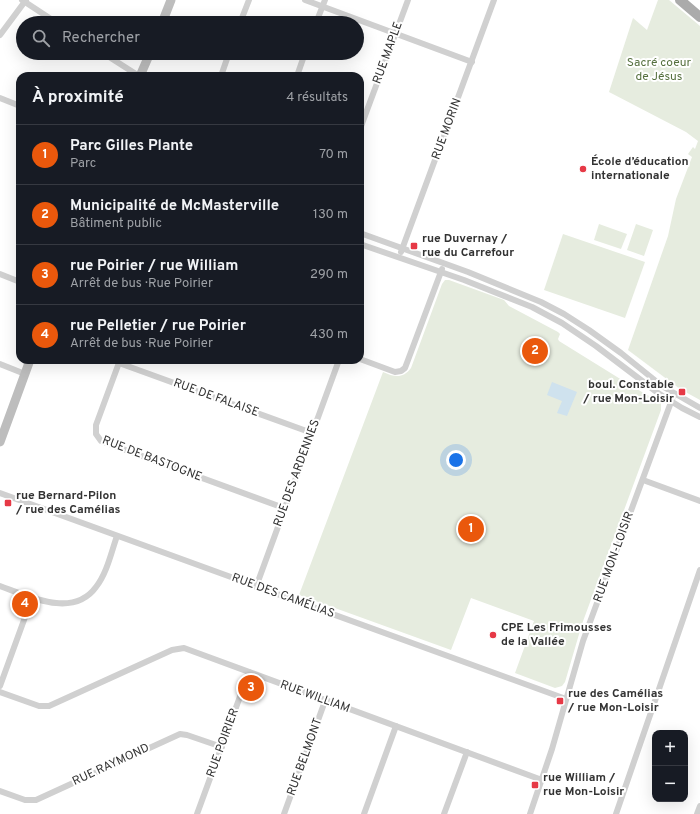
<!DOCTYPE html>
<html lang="fr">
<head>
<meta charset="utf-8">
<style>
  :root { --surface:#171b24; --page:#242831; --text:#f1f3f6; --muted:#9ea1a6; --line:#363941; --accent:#ea580c }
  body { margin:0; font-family:Overpass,sans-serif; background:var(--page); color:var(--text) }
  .controls { position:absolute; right:12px; bottom:12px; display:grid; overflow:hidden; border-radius:8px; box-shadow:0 4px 16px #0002 }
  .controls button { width:36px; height:36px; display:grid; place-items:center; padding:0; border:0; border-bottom:1px solid var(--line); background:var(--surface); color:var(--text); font:20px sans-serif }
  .you { position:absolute; left:456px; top:460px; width:14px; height:14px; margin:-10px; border:3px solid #fff; border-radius:50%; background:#1a73e8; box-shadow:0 0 0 6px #1a73e833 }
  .badge { display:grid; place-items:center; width:26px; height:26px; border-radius:50%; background:var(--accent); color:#fff; font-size:13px; font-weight:700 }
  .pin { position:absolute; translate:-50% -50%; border:2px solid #fff; box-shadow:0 1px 4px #0006 }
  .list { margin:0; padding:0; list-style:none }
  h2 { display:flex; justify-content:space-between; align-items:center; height:52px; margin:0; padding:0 16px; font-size:17px }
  h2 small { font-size:13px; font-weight:400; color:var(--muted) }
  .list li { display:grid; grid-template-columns:26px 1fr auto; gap:12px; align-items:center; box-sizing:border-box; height:60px; padding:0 16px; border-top:1px solid var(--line) }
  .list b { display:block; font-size:15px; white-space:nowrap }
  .list p { margin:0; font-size:13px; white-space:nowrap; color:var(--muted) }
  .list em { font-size:13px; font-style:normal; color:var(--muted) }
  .icon { flex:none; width:22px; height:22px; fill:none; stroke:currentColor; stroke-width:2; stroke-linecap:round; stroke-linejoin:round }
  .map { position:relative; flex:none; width:700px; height:814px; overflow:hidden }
  .search { position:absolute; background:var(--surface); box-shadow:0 4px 16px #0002; left:16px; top:16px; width:348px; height:44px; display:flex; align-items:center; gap:10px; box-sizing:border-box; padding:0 14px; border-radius:22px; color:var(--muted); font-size:15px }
  .panel { position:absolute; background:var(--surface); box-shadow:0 4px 16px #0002; left:16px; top:72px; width:348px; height:292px; border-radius:12px }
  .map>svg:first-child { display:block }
  .green { fill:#e6ecdf }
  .water { fill:#cfe2ee }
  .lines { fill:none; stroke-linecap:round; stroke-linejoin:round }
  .street { stroke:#d0d0d0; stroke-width:6 }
  .secondary { stroke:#bdbdbd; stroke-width:9 }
  .primary { stroke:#ababab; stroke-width:10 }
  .poi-dot { fill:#e63946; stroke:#fff; stroke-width:1.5 }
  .labels { text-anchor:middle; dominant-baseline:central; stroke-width:4; stroke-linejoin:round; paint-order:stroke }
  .street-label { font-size:12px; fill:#333; stroke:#fff }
  .park-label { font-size:12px; fill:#56703f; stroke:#fff }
  .poi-label { font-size:12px; font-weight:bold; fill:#333; stroke:#fff; text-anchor:start }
</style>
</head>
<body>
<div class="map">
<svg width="700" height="814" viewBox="0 0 700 814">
  <rect width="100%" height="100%" fill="#fff"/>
  <g class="green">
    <path d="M658 0H669L700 26V400L680 389 628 350 668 236 676 199 692 157 688 154 693 147 695 149 698 141 686 132 609 92 633 18 647 30Z"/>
    <path d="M599 224 627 234 621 249 594 240Z"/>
    <path d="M636 224 653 230 644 256 627 250Z"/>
    <path d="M563 234 645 262 625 318 544 290Z"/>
    <path d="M445 280H449L504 300 509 306 558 332 560 334 558 339 559 341 630 385 661 403V410L582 624 565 682 562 686 555 688 515 673 534 621 471 598 451 650 299 595 383 372C394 377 403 379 411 368L442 284Z"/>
  </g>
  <path class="water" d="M552 382 577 392 567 416 557 413 562 401 547 395Z"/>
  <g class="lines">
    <g class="street">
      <path d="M22 0 57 23"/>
      <path d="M305 0 472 62"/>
      <path d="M240 23 249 0"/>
      <path d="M316 23 325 0"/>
      <path d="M0 35 26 0"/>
      <path d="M103 53 139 76"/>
      <path d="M221 76 229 53"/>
      <path d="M297 76 305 53"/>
      <path d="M0 98 20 106"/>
      <path d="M360 129 408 0"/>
      <path d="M360 233 468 272 541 302 564 314 589 330 621 353 662 386 700 408"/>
      <path d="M360 244 464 280 532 307 562 323 596 346 658 393 682 408 700 417"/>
      <path d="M401 252 494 0"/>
      <path d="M0 274 20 282"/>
      <path d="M360 359 395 372 401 371 405 368 442 269"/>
      <path d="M120 360 96 425V434L101 441 284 508"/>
      <path d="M119 363 312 433"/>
      <path d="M0 364 25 374"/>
      <path d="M643 480 700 501"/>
      <path d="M0 493 566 699"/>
      <path d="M0 586C28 596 73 619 96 587 107 573 111 553 117 536"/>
      <path d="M256 587 339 360"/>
      <path d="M0 686 32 598"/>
      <path d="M0 692 39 706H49L172 650 184 648 542 780"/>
      <path d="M0 791 25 800H36L180 734 187 735 222 747"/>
      <path d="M197 814 249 672"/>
      <path d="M284 814 325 701"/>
      <path d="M364 814 396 726"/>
      <path d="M444 814 467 752"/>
      <path d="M530 814 552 749 583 641 674 394"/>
      <path d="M616 814 700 570"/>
      <path d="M697 814 700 806"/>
    </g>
    <g class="secondary">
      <path d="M162 23 171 0"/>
      <path d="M140 76 150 53"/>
      <path d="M0 442 30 360"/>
    </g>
    <path class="primary" d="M680 0 700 17"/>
  </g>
  <g class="poi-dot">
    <circle cx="583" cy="169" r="4"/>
    <rect x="410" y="242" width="8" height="8" rx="2"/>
    <rect x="678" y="388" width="8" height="8" rx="2"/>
    <rect x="4" y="499" width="8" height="8" rx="2"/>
    <circle cx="493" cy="635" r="4"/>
    <rect x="556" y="697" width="8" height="8" rx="2"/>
    <rect x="531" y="781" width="8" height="8" rx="2"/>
  </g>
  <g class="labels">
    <g class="street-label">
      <text transform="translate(388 53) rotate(-70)">RUE MAPLE</text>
      <text transform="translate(447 129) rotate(-70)">RUE MORIN</text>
      <text transform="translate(216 398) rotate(20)">RUE DE FALAISE</text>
      <text transform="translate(152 459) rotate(21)">RUE DE BASTOGNE</text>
      <text transform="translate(297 473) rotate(-70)">RUE DES ARDENNES</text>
      <text transform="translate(614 557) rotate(-70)">RUE MON-LOISIR</text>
      <text transform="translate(283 596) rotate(20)">RUE DES CAMÉLIAS</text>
      <text transform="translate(315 697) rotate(20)">RUE WILLIAM</text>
      <text transform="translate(223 743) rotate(-70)">RUE POIRIER</text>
      <text transform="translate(305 757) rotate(-70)">RUE BELMONT</text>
      <text transform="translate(111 765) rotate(-25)">RUE RAYMOND</text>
    </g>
    <g class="park-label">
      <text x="659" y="63">Sacré coeur<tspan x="659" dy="14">de Jésus</tspan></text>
    </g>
    <g class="poi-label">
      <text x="591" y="162">École d’éducation<tspan x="591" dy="14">internationale</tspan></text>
      <text x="422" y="239">rue Duvernay /<tspan x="422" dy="14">rue du Carrefour</tspan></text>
      <text x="674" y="385" text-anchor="end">boul. Constable<tspan x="674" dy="14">/ rue Mon-Loisir</tspan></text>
      <text x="16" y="496">rue Bernard-Pilon<tspan x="16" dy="14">/ rue des Camélias</tspan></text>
      <text x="501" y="628">CPE Les Frimousses<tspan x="501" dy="14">de la Vallée</tspan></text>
      <text x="568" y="694">rue des Camélias<tspan x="568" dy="14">/ rue Mon-Loisir</tspan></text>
      <text x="543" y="778">rue William /<tspan x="543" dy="14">rue Mon-Loisir</tspan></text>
    </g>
  </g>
</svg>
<div class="controls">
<button>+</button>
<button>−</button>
</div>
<div class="you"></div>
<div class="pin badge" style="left:471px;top:529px">1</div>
<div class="pin badge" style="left:535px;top:351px">2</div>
<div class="pin badge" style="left:251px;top:688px">3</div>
<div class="pin badge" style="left:25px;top:604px">4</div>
<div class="search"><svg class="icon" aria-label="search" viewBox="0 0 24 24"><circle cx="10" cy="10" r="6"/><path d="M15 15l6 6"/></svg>Rechercher</div>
<section class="panel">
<h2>À proximité<small>4 résultats</small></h2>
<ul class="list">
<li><span class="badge">1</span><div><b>Parc Gilles Plante</b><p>Parc</p></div><em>70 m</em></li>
<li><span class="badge">2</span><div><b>Municipalité de McMasterville</b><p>Bâtiment public</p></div><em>130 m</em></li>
<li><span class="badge">3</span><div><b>rue Poirier / rue William</b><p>Arrêt de bus · Rue Poirier</p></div><em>290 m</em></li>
<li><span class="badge">4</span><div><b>rue Pelletier / rue Poirier</b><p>Arrêt de bus · Rue Poirier</p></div><em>430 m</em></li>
</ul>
</section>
</div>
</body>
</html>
